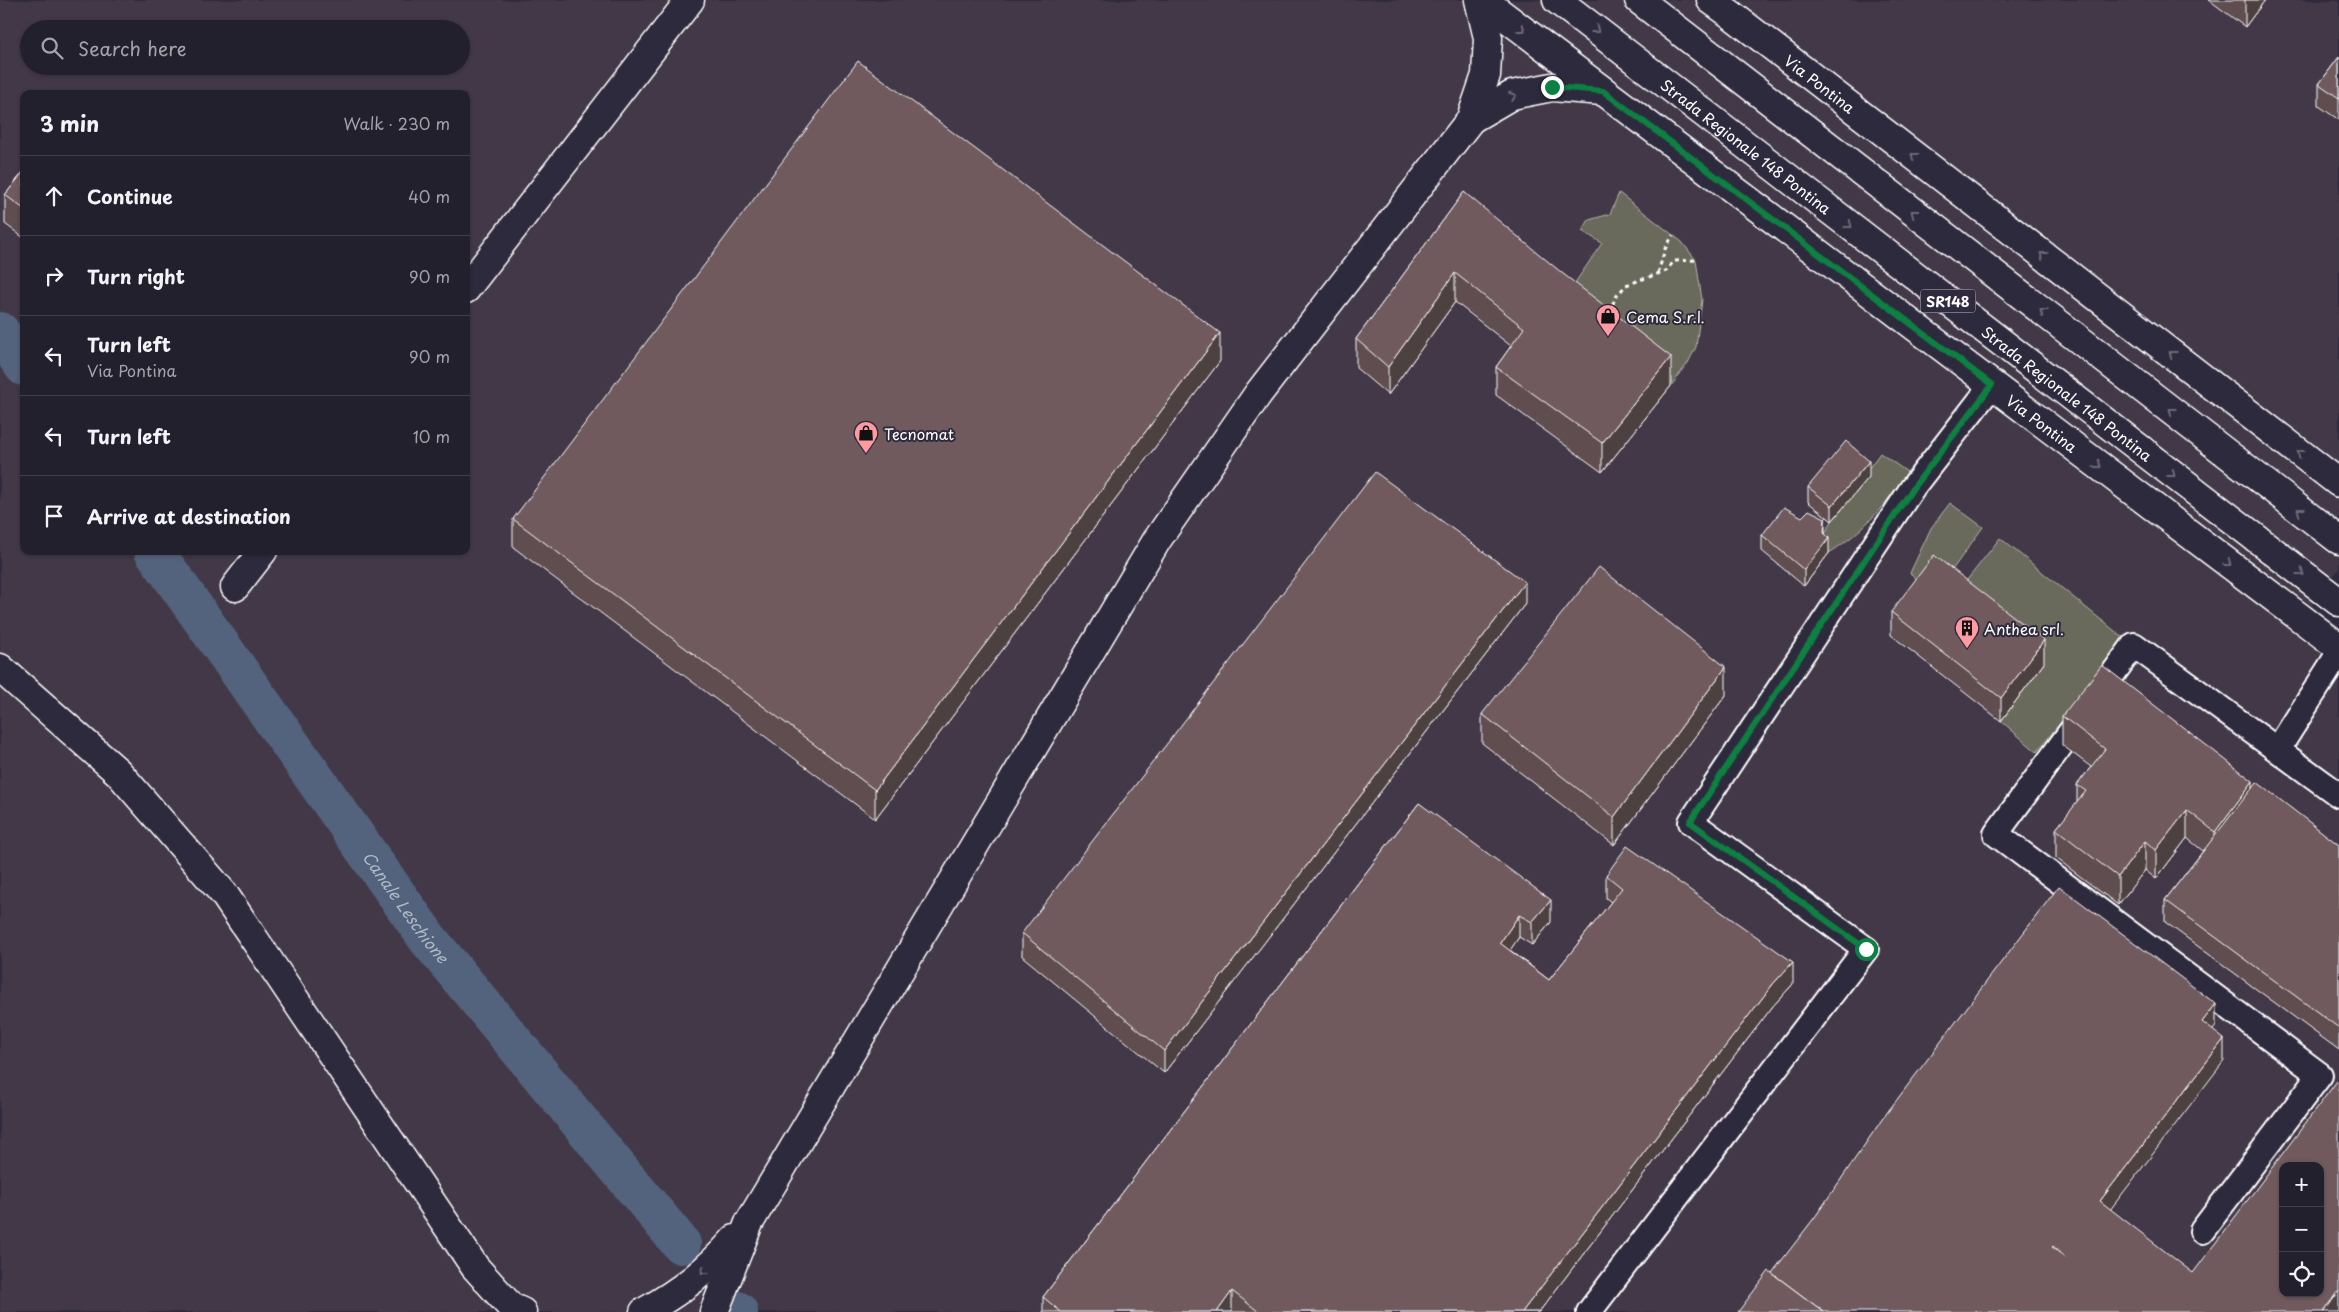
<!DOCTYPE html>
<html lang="en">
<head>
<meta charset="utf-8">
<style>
  :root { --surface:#23202e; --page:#2b2836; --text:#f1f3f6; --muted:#a3a3aa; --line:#403e4a }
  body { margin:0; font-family:"Playpen Sans",sans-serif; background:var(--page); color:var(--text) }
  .controls { position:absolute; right:15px; bottom:15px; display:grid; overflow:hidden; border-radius:10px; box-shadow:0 1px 4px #0004 }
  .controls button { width:45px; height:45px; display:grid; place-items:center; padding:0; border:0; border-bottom:1px solid var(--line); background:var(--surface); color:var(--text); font:25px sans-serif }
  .stop { position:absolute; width:15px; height:15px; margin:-11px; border:4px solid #0b8043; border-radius:50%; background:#fff }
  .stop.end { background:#0b8043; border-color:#fff; box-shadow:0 1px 5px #0008 }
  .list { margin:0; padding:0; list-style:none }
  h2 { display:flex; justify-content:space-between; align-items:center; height:65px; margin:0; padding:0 20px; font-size:21px }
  h2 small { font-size:16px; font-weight:400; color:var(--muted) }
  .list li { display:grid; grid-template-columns:32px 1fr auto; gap:15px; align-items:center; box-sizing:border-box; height:80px; padding:0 20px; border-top:1px solid var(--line) }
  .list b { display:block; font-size:19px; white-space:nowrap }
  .list p { margin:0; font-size:16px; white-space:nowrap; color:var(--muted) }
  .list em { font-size:16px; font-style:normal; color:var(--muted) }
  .icon { flex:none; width:28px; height:28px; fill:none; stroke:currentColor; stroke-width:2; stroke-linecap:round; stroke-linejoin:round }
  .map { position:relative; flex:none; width:2339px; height:1312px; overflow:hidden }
  .search { position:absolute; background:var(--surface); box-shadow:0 1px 4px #0004; left:20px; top:20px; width:450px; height:55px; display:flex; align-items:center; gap:12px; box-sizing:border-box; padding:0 18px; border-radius:28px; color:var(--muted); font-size:19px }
  .panel { position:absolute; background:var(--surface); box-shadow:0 1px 4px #0004; left:20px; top:90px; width:450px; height:465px; border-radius:10px }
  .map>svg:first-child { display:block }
  .built { fill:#423847; fill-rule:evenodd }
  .green { fill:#696a5b; stroke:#b4b4ad }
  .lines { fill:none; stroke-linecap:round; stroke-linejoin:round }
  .canal { stroke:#52637d; stroke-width:40 }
  .lane-casing { stroke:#fff; stroke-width:28 }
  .street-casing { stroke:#fff; stroke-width:31 }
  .secondary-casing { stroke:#fff; stroke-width:31 }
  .highway-casing { stroke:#fff; stroke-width:31 }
  .path { stroke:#fff; stroke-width:3; stroke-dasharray:4 4; stroke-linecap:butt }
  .lane { stroke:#2f2a3d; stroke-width:24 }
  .street { stroke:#2f2a3d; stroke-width:28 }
  .secondary { stroke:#2f2a3d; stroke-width:28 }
  .highway { stroke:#2f2a3d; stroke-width:28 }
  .wall { fill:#5f4d50; stroke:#fff }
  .shaded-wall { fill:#4e3f41; stroke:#fff }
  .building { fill:#6f5a5d; stroke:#fff; fill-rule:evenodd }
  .oneway { stroke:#6d6a77 }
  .route { stroke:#0b8043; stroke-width:6 }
  .labels { text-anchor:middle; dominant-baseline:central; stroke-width:4; stroke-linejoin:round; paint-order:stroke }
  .shield { fill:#2f2a3d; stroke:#c1bfc5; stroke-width:1 }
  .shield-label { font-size:14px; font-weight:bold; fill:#fff }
  .street-label { font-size:15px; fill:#fff; stroke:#2f2a3d }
  .poi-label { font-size:15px; fill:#fff; stroke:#2f2a3d; text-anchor:start }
  .water-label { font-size:16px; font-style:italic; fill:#b1b9c4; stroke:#2f2a3d }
</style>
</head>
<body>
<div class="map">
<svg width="2339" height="1312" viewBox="0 0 2339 1312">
  <rect width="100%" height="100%" fill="#2f2a3d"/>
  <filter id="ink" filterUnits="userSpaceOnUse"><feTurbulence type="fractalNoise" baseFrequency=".02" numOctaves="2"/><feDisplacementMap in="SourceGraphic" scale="10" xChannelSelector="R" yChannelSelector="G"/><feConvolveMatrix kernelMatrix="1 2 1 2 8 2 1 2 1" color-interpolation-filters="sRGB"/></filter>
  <g filter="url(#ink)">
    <path class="built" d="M0 0H2339V569L2312 605 2339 626V1312H0ZM29 29H461V66H29ZM24 94H466V551H24ZM2283 1166H2320V1293H2283Z"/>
    <g class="green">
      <path d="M1619 193 1682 242 1696 260 1702 300 1696 347 1688 363 1671 386 1562 302 1602 243 1582 231 1589 220 1610 214Z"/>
      <path d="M1880 453 1907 472C1886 505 1863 532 1829 553L1824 549 1825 533 1832 521 1869 477 1866 472Z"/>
      <path d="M1950 503 1983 527 1942 584 1920 582 1910 573 1931 528Z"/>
      <path d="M2000 538 2126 640 2037 752 2001 721 2044 663 1956 594Z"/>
    </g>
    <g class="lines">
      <g class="canal">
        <path d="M0 332 24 366"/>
        <path id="s1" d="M154 551 428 939 681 1244"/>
        <path d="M737 1311 738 1312"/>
      </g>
      <g class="lane-casing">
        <g id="lane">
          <path d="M2278 749 2339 653"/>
          <path d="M2202 1231 2320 1075 1996 834 2134 645 2339 795"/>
          <path d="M1589 1312 1866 949 1691 822 1913 487 1992 385"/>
        </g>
      </g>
      <g class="street-casing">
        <g id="street">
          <path d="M1471 119 1512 95 1552 87 1603 91"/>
          <path d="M466 289 690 0"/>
          <path d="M235 587 263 551"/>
          <path d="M0 668 118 772 224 894 475 1267 511 1307 522 1312"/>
          <path d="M644 1312C681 1291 707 1271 735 1239"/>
          <path d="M714 1312 749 1223 1157 540 1258 394 1471 119 1486 75 1488 38 1479 0"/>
        </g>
      </g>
      <g class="secondary-casing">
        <g id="secondary">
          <path id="s2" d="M1483 0 2339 647"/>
          <path id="s3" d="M1729 13 2339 483"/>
        </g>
      </g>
      <g class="highway-casing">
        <g id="highway">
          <path id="s4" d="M1557 0 2339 602"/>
          <path d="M1639 0 2339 540"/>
          <path d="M1711 0 1729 13"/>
        </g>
      </g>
      <g class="path">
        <path d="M1658 273 1665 249 1673 235"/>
        <path d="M1610 312 1615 298 1626 285 1666 271 1674 261 1696 260"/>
      </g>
      <use href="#lane" class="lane"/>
      <use href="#street" class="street"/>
      <use href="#secondary" class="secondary"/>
      <use href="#highway" class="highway"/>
    </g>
    <g class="wall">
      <path d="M2209 0H2265L2245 27Z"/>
      <path d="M2339 57V120L2319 106V84Z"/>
      <path d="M24 171V238L5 224V195Z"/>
      <path d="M1464 192 1671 386 1602 472 1496 395V367L1511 346 1455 302 1388 395 1356 368V339Z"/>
      <path d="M1220 361 875 819 513 547V519Z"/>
      <path d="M1869 477 1832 521 1808 502V487Z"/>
      <path d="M1825 534 1829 553 1804 586 1762 551V535Z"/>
      <path d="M1525 604 1164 1073 1022 956V933Z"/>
      <path d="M1891 612 2044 663 2001 721 1891 635Z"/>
      <path d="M1726 695 1614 845 1482 743V714Z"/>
      <path d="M2062 716 2253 787 2339 845V1050L2165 922V900L2203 851 2187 838 2156 879 2145 870 2118 905 2056 858V829L2077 803V785L2091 767 2062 745Z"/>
      <path d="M1419 803 1551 922 1532 945 1519 937 1510 950 1549 980 1611 902 1606 898V875L1793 984 1773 1006 1539 1312H1043V1297Z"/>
    </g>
    <g class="shaded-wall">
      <path d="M2245 0H2265L2245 27Z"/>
      <path d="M1455 273V302L1388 395V367Z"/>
      <path d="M1220 333V361L875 819V790Z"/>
      <path d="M1671 357V386L1602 472V443Z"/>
      <path d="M1869 461V477L1832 521V506Z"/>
      <path d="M1825 518V544L1829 538V553L1804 586V570L1824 533Z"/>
      <path d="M1525 582V604L1164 1073V1051Z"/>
      <path d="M2044 640V663L2001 721V698Z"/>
      <path d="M1726 667V695L1614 845V817Z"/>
      <path d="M2253 781V810L2215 860V832Z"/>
      <path d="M2187 810V838L2156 879V850Z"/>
      <path d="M2145 841V870L2118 905V877Z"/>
      <path d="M1551 900V922L1532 945V922Z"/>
      <path d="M1519 915V937L1500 965V943Z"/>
      <path d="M1793 962V984L1773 1006 1539 1312H1522L1773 984Z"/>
      <path d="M2216 1004V1026L2202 1045V1022Z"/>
      <path d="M2224 1039V1061L2100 1223V1201Z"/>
      <path d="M1232 1291V1312H1217Z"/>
      <path d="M2339 1291V1312H2324Z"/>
    </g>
    <g class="building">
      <path d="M2339 57V98L2319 84Z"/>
      <path d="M858 61 1220 333 875 790 513 519Z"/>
      <path d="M24 171V209L5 195Z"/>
      <path d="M1464 192 1562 273 1671 357 1602 443 1496 367 1524 328 1455 273 1388 367 1356 339Z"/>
      <path d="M1846 441 1869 461 1832 506 1808 487Z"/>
      <path d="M1375 472 1525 582 1164 1051 1022 933Z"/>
      <path d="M1784 507 1802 517 1809 510 1825 518 1824 533 1829 538 1804 570 1762 535Z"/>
      <path d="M1934 555 2044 640 2001 698 1891 612Z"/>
      <path d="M1599 567 1726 667 1614 817 1482 714Z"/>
      <path d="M2102 665 2253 781 2215 832 2187 810 2156 850 2145 841 2118 877 2056 829 2086 791 2077 785 2105 749 2062 716Z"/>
      <path d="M2257 782 2339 845V1028L2165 900Z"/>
      <path d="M1419 803 1551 900 1532 922 1519 915 1500 943 1549 980 1622 888 1606 875 1627 846 1793 962 1773 984 1522 1312H1259L1232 1291 1217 1312H1061L1043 1297Z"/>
      <path d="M2059 886 2216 1004 2202 1022 2224 1039 2100 1201 2193 1273 2337 1081 2339 1083V1291L2324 1312H1824L1772 1273 1815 1217 1883 1118ZM2283 1166H2320V1293H2283ZM2053 1246 2065 1257 2052 1247Z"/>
      <path d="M1769 1271 1824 1312H1738Z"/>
    </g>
    <defs><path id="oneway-chevron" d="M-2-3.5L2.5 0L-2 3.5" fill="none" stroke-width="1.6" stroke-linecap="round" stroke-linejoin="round" transform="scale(1.25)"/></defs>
    <g class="oneway">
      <use href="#oneway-chevron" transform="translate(1522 29) rotate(37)"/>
      <use href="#oneway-chevron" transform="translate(1596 30) rotate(38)"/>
      <use href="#oneway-chevron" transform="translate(1513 96) rotate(-21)"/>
      <use href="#oneway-chevron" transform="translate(1914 156) rotate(-142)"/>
      <use href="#oneway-chevron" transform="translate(1914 213) rotate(-142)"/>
      <use href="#oneway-chevron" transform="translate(1849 225) rotate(38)"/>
      <use href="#oneway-chevron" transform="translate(2043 255) rotate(-142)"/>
      <use href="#oneway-chevron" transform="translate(2043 312) rotate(-142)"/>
      <use href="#oneway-chevron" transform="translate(2172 354) rotate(-142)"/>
      <use href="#oneway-chevron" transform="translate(2172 411) rotate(-142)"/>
      <use href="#oneway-chevron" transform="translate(2300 453) rotate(-142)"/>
      <use href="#oneway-chevron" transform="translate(2098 465) rotate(37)"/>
      <use href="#oneway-chevron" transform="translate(2172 474) rotate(38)"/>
      <use href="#oneway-chevron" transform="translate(2300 511) rotate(-142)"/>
      <use href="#oneway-chevron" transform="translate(2228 563) rotate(37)"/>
      <use href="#oneway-chevron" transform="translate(2301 573) rotate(38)"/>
      <use href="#oneway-chevron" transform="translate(704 1271) rotate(143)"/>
    </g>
  </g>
  <g class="lines" filter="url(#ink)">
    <path class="route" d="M1552 87 1603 91 1992 385 1913 488 1690 822 1866 949"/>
  </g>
  <defs>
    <g id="shop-pin" transform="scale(1.25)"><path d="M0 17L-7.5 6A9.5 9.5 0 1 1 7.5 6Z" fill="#ff9aa2" stroke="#2f2a3d"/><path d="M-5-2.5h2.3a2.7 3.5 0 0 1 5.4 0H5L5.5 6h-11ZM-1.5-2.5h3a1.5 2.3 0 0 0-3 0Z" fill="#111"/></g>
    <g id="building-pin" transform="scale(1.25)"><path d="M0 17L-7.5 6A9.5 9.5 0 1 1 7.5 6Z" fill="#ff9aa2" stroke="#2f2a3d"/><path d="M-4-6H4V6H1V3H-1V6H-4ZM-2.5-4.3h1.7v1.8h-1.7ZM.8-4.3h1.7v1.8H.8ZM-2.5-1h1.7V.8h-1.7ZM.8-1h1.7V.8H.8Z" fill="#111"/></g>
  </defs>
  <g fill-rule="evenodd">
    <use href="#shop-pin" x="1608" y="316"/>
    <use href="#shop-pin" x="866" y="433"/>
    <use href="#building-pin" x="1967" y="628"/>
  </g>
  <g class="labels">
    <rect class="shield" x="1920.5" y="289.5" width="55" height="23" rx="4"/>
    <g class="shield-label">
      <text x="1948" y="301">SR148</text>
    </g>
    <g class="street-label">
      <text stroke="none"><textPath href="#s3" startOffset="115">Via Pontina</textPath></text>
      <text stroke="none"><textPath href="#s4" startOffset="239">Strada Regionale 148 Pontina</textPath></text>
      <text stroke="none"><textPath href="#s4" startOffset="644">Strada Regionale 148 Pontina</textPath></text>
      <text stroke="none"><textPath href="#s2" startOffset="701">Via Pontina</textPath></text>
    </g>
    <g class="poi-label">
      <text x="1626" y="316">Cema S.r.l.</text>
      <text x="884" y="433">Tecnomat</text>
      <text x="1984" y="628">Anthea srl.</text>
    </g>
    <g class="water-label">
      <text stroke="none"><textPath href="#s1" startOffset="436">Canale Leschione</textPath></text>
    </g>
  </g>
</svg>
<div class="controls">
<button>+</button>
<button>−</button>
<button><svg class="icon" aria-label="locate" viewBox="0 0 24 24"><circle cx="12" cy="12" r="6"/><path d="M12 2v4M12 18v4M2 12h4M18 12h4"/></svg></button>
</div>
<div class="stop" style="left:1866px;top:949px"></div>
<div class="stop end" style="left:1552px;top:87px"></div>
<div class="search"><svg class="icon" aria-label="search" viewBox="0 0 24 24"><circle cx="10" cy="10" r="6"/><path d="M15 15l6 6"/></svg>Search here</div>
<section class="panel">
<h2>3 min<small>Walk · 230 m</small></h2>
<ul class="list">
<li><svg class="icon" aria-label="ahead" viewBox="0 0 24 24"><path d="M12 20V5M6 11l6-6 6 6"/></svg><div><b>Continue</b></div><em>40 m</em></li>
<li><svg class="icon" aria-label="right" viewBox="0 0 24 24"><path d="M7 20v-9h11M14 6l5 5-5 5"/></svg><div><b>Turn right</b></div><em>90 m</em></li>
<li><svg class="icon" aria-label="left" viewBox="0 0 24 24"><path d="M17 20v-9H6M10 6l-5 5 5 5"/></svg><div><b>Turn left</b><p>Via Pontina</p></div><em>90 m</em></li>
<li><svg class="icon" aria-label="left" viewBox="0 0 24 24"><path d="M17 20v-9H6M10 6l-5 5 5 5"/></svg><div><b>Turn left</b></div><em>10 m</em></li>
<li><svg class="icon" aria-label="arrive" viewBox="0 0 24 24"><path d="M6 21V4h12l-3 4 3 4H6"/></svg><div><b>Arrive at destination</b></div></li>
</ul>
</section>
</div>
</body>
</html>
